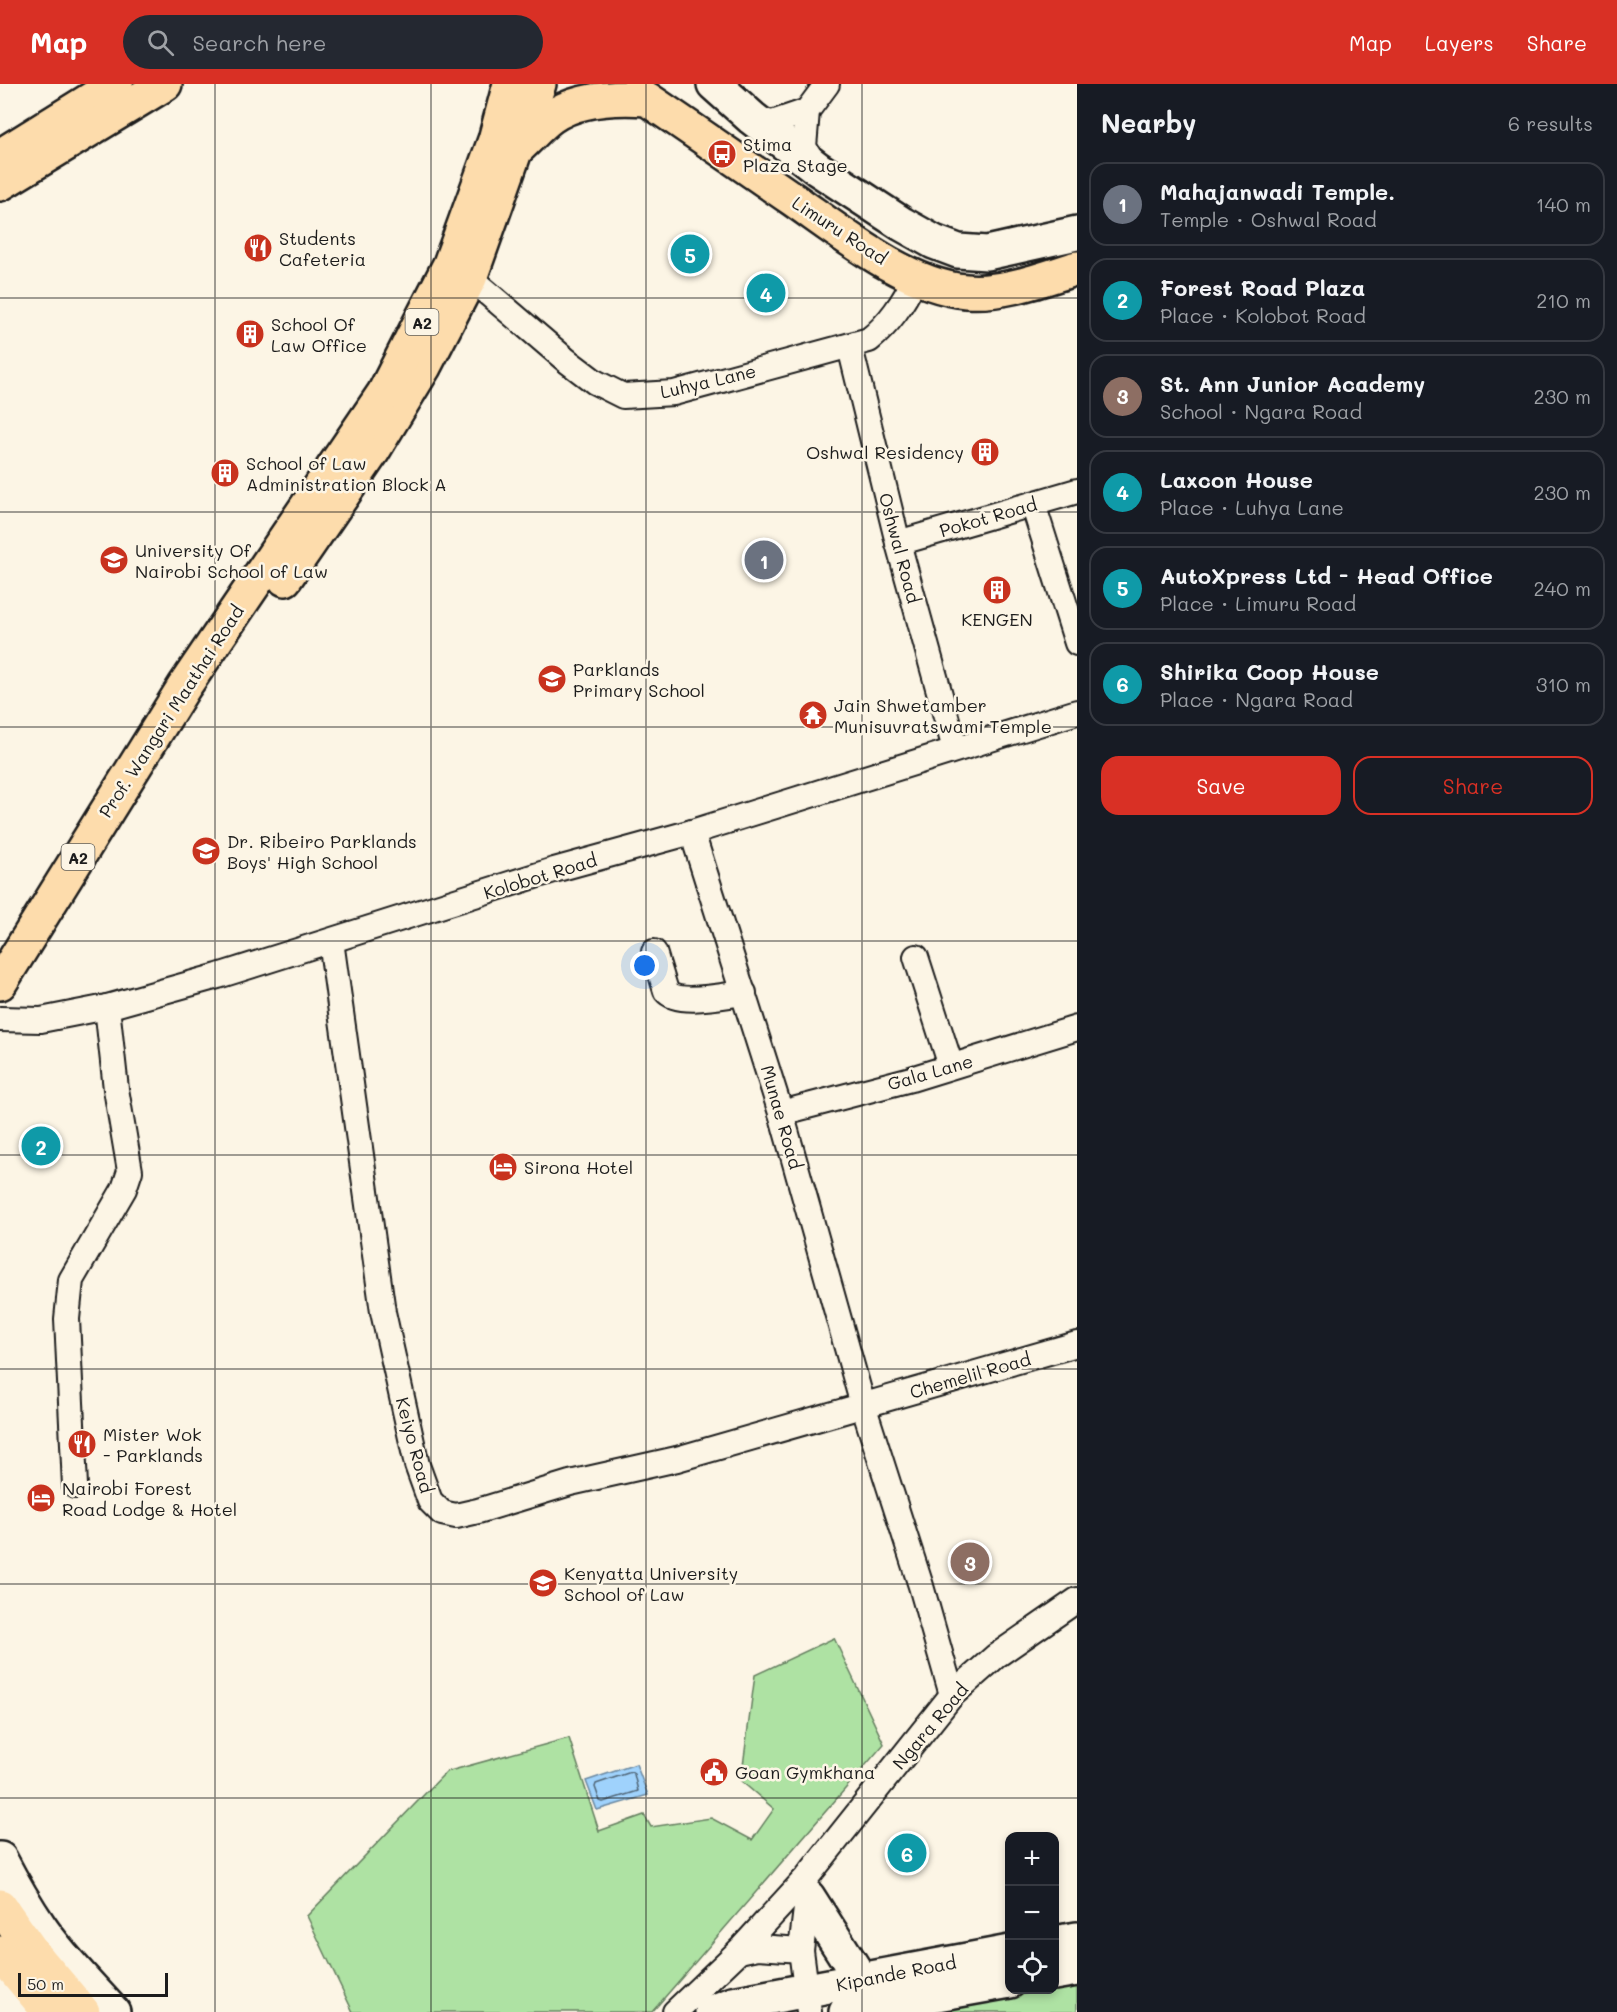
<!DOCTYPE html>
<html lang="en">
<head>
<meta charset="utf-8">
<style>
  :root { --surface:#171b24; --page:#242831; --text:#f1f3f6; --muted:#9ea1a6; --line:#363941; --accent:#d93025 }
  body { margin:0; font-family:Mali,sans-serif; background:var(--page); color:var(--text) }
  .controls { position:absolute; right:18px; bottom:18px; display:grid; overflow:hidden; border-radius:12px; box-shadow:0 3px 9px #0003 }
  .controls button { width:54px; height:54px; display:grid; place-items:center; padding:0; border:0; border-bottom:2px solid var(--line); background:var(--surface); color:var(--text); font:30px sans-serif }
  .scale { position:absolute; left:18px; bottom:15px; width:150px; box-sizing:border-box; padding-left:6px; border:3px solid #1c1c1c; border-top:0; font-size:16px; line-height:21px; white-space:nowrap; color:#1c1c1c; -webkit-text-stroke:4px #fcf5e5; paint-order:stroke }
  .you { position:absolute; left:645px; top:882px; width:21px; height:21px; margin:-15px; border:4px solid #fff; border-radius:50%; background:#1a73e8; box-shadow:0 0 0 9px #1a73e833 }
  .badge { display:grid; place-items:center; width:39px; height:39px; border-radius:50%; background:var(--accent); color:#fff; font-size:20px; font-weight:700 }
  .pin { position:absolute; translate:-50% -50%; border:3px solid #fff; box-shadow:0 2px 6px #0006 }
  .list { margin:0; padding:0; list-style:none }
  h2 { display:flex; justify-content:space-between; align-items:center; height:78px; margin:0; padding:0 24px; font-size:26px }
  h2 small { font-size:20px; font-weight:400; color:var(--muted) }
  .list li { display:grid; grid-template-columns:39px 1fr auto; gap:18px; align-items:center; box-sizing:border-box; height:84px; margin:0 12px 12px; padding:0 12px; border:2px solid var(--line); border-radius:18px }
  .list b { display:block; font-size:22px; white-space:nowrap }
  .list p { margin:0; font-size:20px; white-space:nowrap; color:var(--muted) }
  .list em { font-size:20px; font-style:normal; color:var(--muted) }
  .actions { display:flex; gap:12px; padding:18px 24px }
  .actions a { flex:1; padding:14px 0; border:2px solid var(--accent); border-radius:18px; text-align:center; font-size:21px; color:var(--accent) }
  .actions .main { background:var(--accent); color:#fff }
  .icon { flex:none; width:33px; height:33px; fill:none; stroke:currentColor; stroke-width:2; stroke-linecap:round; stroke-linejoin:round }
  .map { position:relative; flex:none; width:1077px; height:1928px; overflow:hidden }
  header { display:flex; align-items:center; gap:36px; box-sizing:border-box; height:84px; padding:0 30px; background:var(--accent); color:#fff }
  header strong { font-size:28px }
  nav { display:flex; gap:33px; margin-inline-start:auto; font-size:21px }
  .search { width:420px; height:54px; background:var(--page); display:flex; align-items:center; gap:15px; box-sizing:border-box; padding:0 21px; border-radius:33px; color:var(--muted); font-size:22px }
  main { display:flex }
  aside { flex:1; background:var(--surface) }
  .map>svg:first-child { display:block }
  .green { fill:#aee2a3; stroke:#657f60; stroke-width:1.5 }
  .water { fill:#9fd2fc; stroke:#6b89a2; stroke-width:1.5 }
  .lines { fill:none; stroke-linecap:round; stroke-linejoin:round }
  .shore { stroke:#506576; stroke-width:1.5 }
  .street-casing { stroke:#1c1c1c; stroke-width:28 }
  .secondary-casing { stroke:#1c1c1c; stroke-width:38 }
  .primary-casing { stroke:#1c1c1c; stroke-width:38 }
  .street { stroke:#fcf5e5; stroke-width:24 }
  .secondary { stroke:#fcf5e5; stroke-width:33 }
  .primary { stroke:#fddcac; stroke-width:33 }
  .grid { fill:none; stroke:#1c1c1c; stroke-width:1.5; stroke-opacity:0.55 }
  .labels { text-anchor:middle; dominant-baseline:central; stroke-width:5; stroke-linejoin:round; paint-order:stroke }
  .shield { fill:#fcf5e5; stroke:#5f5d58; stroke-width:1.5 }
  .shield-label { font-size:16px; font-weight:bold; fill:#1c1c1c }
  .poi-label { font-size:18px; fill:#1c1c1c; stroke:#fcf5e5; text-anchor:start }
  .street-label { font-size:18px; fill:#1c1c1c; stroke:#fcf5e5 }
</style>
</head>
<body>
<header>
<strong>Map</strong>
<div class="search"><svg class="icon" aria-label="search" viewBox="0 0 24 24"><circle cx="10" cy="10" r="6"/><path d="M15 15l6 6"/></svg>Search here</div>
<nav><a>Map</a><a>Layers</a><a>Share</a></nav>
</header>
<main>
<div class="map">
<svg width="1077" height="1928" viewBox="0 0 1077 1928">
  <rect width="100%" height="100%" fill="#fcf5e5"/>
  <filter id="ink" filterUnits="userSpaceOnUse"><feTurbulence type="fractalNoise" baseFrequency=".0167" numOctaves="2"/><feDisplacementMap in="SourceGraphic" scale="12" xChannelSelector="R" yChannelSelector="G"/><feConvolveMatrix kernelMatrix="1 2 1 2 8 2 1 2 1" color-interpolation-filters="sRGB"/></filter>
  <g filter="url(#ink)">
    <g class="green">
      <path d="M834 1554 884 1660 652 1928H353L307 1832 446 1688 569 1654 599 1747 644 1731 651 1743 711 1734 752 1756 774 1725 741 1697 755 1591Z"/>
      <path d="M1077 1900V1928H929Z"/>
    </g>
    <path class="water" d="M636 1680 648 1711 597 1726 586 1697Z"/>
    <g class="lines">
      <path class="shore" d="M631 1688 634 1690 638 1707 603 1718 600 1717 595 1703 596 1700Z"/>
      <g class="street-casing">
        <g id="street">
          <path d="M752 34 772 39 807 27"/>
          <path d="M816 83 804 63 807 27 827 0"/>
          <path d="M470 194 566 276 595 298 623 312 674 309 869 256C890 239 903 219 915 195"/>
          <path d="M850 263 898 459 955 665"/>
          <path d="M1033 420 1077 559"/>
          <path d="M898 459 1077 407"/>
          <path d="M692 748 781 1029 863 1321 921 1502 952 1611"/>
          <path d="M331 857 383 1228 417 1381 430 1417 442 1429 456 1432 478 1427 570 1399 677 1375 1077 1260"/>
          <path d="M654 868 666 907C678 922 726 911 744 909"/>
          <path d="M916 873 951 982"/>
          <path d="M0 935 41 936 107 923 218 892 554 786 692 748 1077 628"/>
          <path d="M781 1029 911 995 1077 944"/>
          <path d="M75 1402 67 1235 71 1196 124 1105 130 1087 116 1005 107 923"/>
          <path d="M808 1808 801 1866 809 1928"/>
          <path d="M739 1867 758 1863 801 1866"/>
          <path d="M675 1928 739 1867 807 1793 952 1611 996 1572 1077 1516"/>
        </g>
      </g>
      <g class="secondary-casing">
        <g id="secondary">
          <path d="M714 0 752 34 818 85 902 140 934 158 958 167 987 169 1077 149"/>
          <path d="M0 1775C12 1798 25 1821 40 1843 61 1874 88 1900 113 1928"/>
          <path d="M808 1813 861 1896"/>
          <path d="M1054 1859 1077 1855"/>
          <path d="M1054 1889 1077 1885"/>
          <path d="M0 1910 13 1928"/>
          <path d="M712 1928 733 1920 1010 1868"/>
          <path d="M846 1928 892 1918 1010 1897"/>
        </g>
      </g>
      <g class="primary-casing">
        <g id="primary">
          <path d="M520 62C530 53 540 41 551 33 578 14 617 13 647 15 696 48 743 81 791 114 840 148 906 202 966 207 1003 210 1042 195 1077 184"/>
          <path d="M0 72 116 0"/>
          <path d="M0 100 165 0"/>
          <path d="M285 495 373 367 424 283 470 194 539 0"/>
          <path d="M0 899 184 603 384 309 450 180 495 56 510 0"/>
          <path d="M0 1822 34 1870 83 1928"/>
          <path d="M0 1869 49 1928"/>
        </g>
      </g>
      <use href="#street" class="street"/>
      <use href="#secondary" class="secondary"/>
      <use href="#primary" class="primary"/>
    </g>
  </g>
  <path class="grid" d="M215 0V1928M431 0V1928M646 0V1928M862 0V1928M0 214H1077M0 428H1077M0 643H1077M0 857H1077M0 1071H1077M0 1285H1077M0 1500H1077M0 1714H1077"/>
  <defs>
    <g id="bus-disc" transform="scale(1.5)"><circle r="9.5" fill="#c8321e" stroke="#fcf5e5"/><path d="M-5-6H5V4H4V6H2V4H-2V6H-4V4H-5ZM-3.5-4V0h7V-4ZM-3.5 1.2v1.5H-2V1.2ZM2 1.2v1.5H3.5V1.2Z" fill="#fff"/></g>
    <g id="restaurant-disc" transform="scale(1.5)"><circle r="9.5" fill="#c8321e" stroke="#fcf5e5"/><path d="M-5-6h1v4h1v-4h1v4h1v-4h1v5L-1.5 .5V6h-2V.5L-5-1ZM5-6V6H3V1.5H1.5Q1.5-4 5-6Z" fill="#fff"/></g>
    <g id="building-disc" transform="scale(1.5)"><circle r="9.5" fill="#c8321e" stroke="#fcf5e5"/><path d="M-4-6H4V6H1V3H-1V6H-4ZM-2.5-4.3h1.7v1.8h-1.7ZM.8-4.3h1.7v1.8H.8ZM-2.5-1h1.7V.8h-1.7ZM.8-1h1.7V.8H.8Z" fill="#fff"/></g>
    <g id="university-disc" transform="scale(1.5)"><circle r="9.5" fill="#c8321e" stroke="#fcf5e5"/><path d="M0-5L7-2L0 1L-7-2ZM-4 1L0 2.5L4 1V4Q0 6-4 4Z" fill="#fff"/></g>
    <g id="school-disc" transform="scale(1.5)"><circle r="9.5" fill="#c8321e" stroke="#fcf5e5"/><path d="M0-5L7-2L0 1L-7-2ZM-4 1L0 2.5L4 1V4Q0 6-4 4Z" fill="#fff"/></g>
    <g id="temple-disc" transform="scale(1.5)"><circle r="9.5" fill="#c8321e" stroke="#fcf5e5"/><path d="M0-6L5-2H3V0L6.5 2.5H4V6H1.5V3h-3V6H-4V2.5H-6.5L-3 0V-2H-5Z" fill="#fff"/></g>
    <g id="hotel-disc" transform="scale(1.5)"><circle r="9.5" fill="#c8321e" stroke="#fcf5e5"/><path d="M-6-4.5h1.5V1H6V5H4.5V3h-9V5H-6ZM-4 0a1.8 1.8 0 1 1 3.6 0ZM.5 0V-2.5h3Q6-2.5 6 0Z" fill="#fff"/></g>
    <g id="civic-disc" transform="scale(1.5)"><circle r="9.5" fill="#c8321e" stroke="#fcf5e5"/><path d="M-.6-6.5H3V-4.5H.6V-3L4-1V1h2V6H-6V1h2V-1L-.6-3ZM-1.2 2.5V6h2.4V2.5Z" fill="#fff"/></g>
  </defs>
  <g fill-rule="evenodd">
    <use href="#bus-disc" x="722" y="70"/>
    <use href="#restaurant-disc" x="258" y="164"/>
    <use href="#building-disc" x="250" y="250"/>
    <use href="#building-disc" x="985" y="368"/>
    <use href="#building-disc" x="225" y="389"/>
    <use href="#university-disc" x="114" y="476"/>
    <use href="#building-disc" x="997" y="506"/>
    <use href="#school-disc" x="552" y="595"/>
    <use href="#temple-disc" x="813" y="631"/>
    <use href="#school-disc" x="206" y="767"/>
    <use href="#hotel-disc" x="503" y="1083"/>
    <use href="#restaurant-disc" x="82" y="1360"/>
    <use href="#hotel-disc" x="41" y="1414"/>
    <use href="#school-disc" x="543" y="1499"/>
    <use href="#civic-disc" x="714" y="1688"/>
  </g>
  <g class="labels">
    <g class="shield">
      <rect x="405.5" y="225" width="33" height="26" rx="4.5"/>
      <rect x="61.5" y="760" width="33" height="26" rx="4.5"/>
    </g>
    <g class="shield-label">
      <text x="422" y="238">A2</text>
      <text x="78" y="773">A2</text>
    </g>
    <g class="poi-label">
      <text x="743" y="60">Stima<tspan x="743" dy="21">Plaza Stage</tspan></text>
      <text x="279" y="154">Students<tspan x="279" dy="21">Cafeteria</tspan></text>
      <text x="271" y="240">School Of<tspan x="271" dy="21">Law Office</tspan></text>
      <text x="964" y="368" text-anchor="end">Oshwal Residency</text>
      <text x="246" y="379">School of Law<tspan x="246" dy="21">Administration Block A</tspan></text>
      <text x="135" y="466">University Of<tspan x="135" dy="21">Nairobi School of Law</tspan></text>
      <text x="997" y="535" text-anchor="middle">KENGEN</text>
      <text x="573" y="585">Parklands<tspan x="573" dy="21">Primary School</tspan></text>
      <text x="834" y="621">Jain Shwetamber<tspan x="834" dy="21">Munisuvratswami Temple</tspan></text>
      <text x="227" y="757">Dr. Ribeiro Parklands<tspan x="227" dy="21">Boys' High School</tspan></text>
      <text x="524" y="1083">Sirona Hotel</text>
      <text x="103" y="1350">Mister Wok<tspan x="103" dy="21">- Parklands</tspan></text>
      <text x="62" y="1404">Nairobi Forest<tspan x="62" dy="21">Road Lodge &amp; Hotel</tspan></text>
      <text x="564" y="1489">Kenyatta University<tspan x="564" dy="21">School of Law</tspan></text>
      <text x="735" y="1688">Goan Gymkhana</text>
    </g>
    <g class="street-label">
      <text transform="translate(840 146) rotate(33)">Limuru Road</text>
      <text transform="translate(708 297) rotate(-13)">Luhya Lane</text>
      <text transform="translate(988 433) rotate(-16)">Pokot Road</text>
      <text transform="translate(900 464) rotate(75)">Oshwal Road</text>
      <text transform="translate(171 627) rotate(-57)">Prof. Wangari Maathai Road</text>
      <text transform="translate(540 792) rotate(-17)">Kolobot Road</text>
      <text transform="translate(930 988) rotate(-16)">Gala Lane</text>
      <text transform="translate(782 1033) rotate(74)">Munae Road</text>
      <text transform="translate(970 1291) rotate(-16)">Chemelil Road</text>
      <text transform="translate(415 1361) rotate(75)">Keiyo Road</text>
      <text transform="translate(930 1642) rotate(-50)">Ngara Road</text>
      <text transform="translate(896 1889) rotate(-11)">Kipande Road</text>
    </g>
  </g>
</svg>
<div class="controls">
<button>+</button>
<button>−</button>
<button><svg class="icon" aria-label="locate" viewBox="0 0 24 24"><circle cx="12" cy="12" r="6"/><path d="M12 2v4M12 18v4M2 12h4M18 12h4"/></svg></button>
</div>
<div class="scale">50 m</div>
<div class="you"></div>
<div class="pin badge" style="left:764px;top:476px;background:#6b7280">1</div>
<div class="pin badge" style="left:41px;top:1062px;background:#0f9aa8">2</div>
<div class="pin badge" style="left:970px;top:1478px;background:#8d6e63">3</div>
<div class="pin badge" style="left:766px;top:209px;background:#0f9aa8">4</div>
<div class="pin badge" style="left:690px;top:170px;background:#0f9aa8">5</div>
<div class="pin badge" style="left:907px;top:1769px;background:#0f9aa8">6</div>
</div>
<aside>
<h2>Nearby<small>6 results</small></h2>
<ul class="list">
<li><span class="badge" style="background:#6b7280">1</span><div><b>Mahajanwadi Temple.</b><p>Temple · Oshwal Road</p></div><em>140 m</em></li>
<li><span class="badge" style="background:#0f9aa8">2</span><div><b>Forest Road Plaza</b><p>Place · Kolobot Road</p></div><em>210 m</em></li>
<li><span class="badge" style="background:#8d6e63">3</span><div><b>St. Ann Junior Academy</b><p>School · Ngara Road</p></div><em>230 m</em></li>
<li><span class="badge" style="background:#0f9aa8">4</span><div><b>Laxcon House</b><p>Place · Luhya Lane</p></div><em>230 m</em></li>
<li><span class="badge" style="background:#0f9aa8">5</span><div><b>AutoXpress Ltd - Head Office</b><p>Place · Limuru Road</p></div><em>240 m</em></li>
<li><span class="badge" style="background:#0f9aa8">6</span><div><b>Shirika Coop House</b><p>Place · Ngara Road</p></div><em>310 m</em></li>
</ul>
<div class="actions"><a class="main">Save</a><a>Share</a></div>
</aside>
</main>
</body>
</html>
